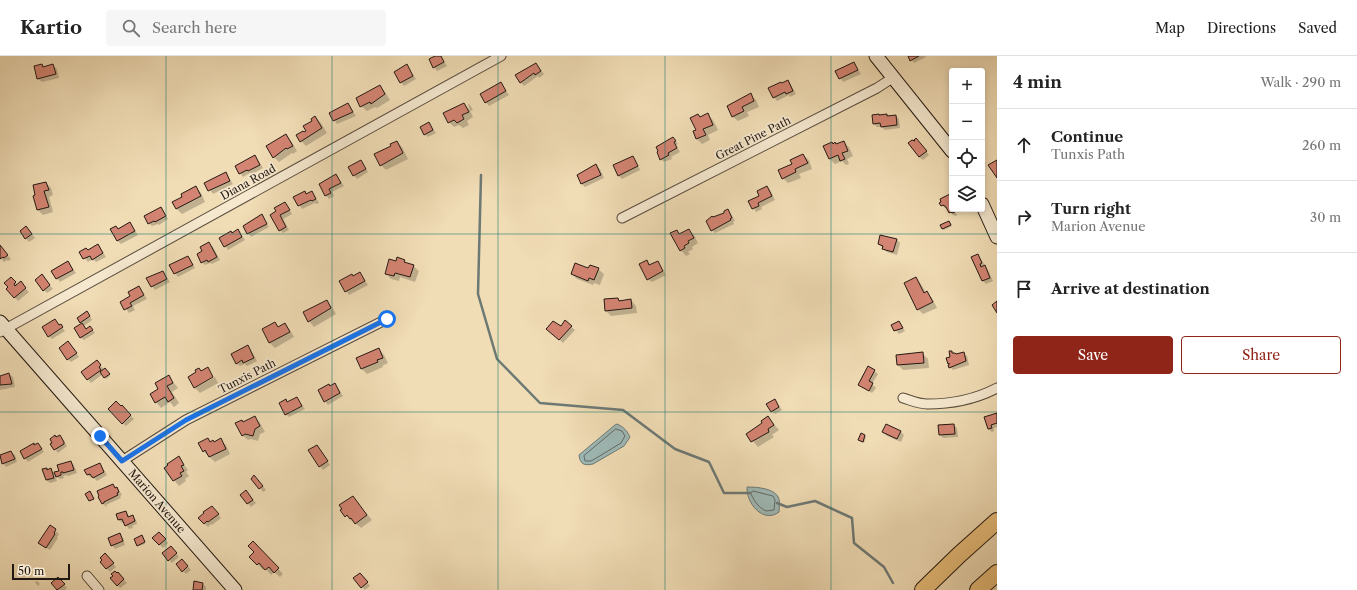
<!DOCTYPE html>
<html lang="en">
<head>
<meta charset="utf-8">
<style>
  :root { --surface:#fff; --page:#f6f6f6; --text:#222; --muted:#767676; --line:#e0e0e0; --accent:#8f2418 }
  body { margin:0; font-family:"Libre Caslon Text",serif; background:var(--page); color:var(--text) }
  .controls { position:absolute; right:12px; top:12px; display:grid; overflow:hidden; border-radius:4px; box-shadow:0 2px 6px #0003 }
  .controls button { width:36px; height:36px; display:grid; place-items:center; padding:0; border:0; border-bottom:1px solid var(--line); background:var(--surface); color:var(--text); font:20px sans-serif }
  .scale { position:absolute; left:12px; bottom:10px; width:58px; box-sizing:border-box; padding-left:4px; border:2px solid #241912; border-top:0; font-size:11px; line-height:14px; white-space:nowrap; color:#241912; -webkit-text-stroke:3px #f5e8cf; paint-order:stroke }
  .stop { position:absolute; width:12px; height:12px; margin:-9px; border:3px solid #1a73e8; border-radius:50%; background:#fff }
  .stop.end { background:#1a73e8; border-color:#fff; box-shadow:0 1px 4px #0008 }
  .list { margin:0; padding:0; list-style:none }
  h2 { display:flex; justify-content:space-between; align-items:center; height:52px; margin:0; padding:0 16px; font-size:17px }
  h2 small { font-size:13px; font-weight:400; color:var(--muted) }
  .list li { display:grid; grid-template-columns:26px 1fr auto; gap:12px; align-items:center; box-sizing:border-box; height:72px; padding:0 16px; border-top:1px solid var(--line) }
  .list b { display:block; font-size:15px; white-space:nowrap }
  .list p { margin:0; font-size:13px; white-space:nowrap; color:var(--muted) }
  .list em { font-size:13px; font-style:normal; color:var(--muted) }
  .actions { display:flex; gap:8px; padding:12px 16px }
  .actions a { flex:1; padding:9px 0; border:1px solid var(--accent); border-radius:4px; text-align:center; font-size:14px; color:var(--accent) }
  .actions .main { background:var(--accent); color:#fff }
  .icon { flex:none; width:22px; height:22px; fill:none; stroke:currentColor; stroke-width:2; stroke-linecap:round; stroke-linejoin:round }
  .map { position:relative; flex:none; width:997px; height:534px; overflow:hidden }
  header { display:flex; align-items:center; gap:24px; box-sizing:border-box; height:56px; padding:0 20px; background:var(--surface); border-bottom:1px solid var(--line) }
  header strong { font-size:19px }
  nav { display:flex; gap:22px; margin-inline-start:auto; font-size:14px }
  .search { width:280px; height:36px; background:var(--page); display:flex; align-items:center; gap:10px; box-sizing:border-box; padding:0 14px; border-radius:4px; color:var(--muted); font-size:15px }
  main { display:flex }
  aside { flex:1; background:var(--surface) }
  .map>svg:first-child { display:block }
  .water { fill:#9eb9b7; stroke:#6d7975 }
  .shadow { fill:#0003 }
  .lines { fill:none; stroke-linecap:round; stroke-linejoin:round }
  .shore { stroke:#616964; stroke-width:1 }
  .stream { stroke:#6d7975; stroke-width:2.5 }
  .building { fill:#d38472; stroke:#241912 }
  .street-casing { stroke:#574a3b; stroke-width:11 }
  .secondary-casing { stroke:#241912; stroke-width:15 }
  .highway-casing { stroke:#241912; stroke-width:18 }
  .street { stroke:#f5e8cf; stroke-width:9 }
  .secondary { stroke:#f5e8cf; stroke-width:13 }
  .highway { stroke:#e8be7a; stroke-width:16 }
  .route { stroke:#1a73e8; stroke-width:5 }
  .grid { fill:none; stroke:#0f766e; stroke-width:1; stroke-opacity:0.55 }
  .labels { text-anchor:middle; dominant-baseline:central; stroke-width:3.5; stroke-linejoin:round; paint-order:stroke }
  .street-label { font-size:11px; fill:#241912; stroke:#f5e8cf }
</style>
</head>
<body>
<header>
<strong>Kartio</strong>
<div class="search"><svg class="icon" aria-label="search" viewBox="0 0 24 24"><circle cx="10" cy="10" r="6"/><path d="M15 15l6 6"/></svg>Search here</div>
<nav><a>Map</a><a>Directions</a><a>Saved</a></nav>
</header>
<main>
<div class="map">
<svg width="997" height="534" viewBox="0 0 997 534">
  <rect width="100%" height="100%" fill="#f0dcb5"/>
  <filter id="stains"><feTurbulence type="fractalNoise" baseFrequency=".005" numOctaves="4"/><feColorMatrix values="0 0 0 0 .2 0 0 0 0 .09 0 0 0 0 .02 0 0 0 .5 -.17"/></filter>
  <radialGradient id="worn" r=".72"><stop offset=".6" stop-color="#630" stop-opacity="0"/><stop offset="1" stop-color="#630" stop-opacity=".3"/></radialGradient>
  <g class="water">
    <path d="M617 368C624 371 627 375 630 381L624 390 593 408C584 410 580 408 579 399L615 369Z"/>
    <path d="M747 431C756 431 776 432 779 443 780 447 779 452 779 456 763 468 746 447 747 431Z"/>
  </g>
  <g class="shadow">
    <path d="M437 0H441L447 10 437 15 434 11Z"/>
    <path d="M909 0H925L926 1 914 7Z"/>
    <path d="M854 7 861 18 843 26 836 15Z"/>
    <path d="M536 8 544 18 539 22 538 20 524 30 520 26Z"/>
    <path d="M42 9 45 11 53 9 57 13 59 22 42 26 38 23Z"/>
    <path d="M407 10 416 23 404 30 401 26Z"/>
    <path d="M788 25 791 29 796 38 790 41 789 39 777 45 774 41 782 28Z"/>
    <path d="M501 28 509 39 489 50 486 46Z"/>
    <path d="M380 30 385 36 390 44 377 52 375 51 367 55 361 50Z"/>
    <path d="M750 39 756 44 759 51 747 56 749 60 738 65 732 60Z"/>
    <path d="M348 48 356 60 337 68 330 58Z"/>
    <path d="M464 48 470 54 468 48 470 49 473 54 470 55 473 61 467 65 469 69 463 72 459 69 454 71 449 66Z"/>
    <path d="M708 59 713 64 718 74 708 79 710 84 702 88 697 83 694 76 697 74 701 62Z"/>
    <path d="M887 59 888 61 896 60 899 63 900 72 885 74 882 71H877L874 68Z"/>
    <path d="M315 61 321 67 327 77 306 90 301 85Z"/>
    <path d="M429 67 436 77 428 81 425 78Z"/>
    <path d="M286 80 291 85 297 95 293 98 292 97 279 106 274 101Z"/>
    <path d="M673 82 678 88 676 89 680 96 671 101 672 103 664 106 661 103 657 91Z"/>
    <path d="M397 86 402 91 408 103 386 114 381 109Z"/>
    <path d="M843 86 849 91 853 100 847 103 849 108 846 109 842 105 835 108 830 103 824 90 837 89Z"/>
    <path d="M919 86 929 99 923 104 919 101Z"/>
    <path d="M803 99 809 104 812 113 799 118 801 122 788 127 783 122 794 108Z"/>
    <path d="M255 100 263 112 252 118 250 117 243 121 240 117Z"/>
    <path d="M633 101 636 105 640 114 622 123 619 120Z"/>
    <path d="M361 105 368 116 357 123 354 119Z"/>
    <path d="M596 110 600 113 604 122 585 131 582 128 578 120Z"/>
    <path d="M225 117 233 128 213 138 206 128Z"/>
    <path d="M336 119 344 130 332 136 334 140 329 143 326 139 320 129Z"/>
    <path d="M46 127 51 132 53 139 49 141 53 156 43 159 38 154 36 140Z"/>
    <path d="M195 131 201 137 205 146 182 158 177 153 174 146 183 141Z"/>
    <path d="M767 131 770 134 775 144 761 151 762 153 756 156 750 145 760 140Z"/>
    <path d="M312 136 319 147 316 148 315 147 302 153 295 142Z"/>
    <path d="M952 138V153H960L955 156 957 159 956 160 954 159H953L947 152H945L942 149Z"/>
    <path d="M285 147 292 158 283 163 289 174 283 177 280 174 278 156Z"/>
    <path d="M161 152 168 163 159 169 158 168 152 170 149 167Z"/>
    <path d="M728 155 731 158 735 165 733 166 734 168 715 177 712 174 721 160Z"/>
    <path d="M262 160 269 171 251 181 248 177Z"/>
    <path d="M949 166 952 170 944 174 942 173Z"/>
    <path d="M130 168 138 179 121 188 118 185Z"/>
    <path d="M689 174 694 179 698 187 692 191 693 193 688 196 690 198 686 200 681 194 672 178 677 175 680 178Z"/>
    <path d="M30 175 35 182 29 186 21 176Z"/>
    <path d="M238 175 245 184 228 194 221 183Z"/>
    <path d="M881 180 897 184 900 187 897 199 887 196 879 188Z"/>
    <path d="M209 187 213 191 220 204 212 208 210 207 205 209 202 206 204 196Z"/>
    <path d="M98 189 106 201 96 206 93 203 88 206 80 196 88 195Z"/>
    <path d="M0 191 11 203 8 205 7 204 4 206 0 201Z"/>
    <path d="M978 199 988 214 993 225 986 228 983 225Z"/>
    <path d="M188 201 195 212 178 221 175 217Z"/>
    <path d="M404 205 408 208 413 210 419 215 415 226 400 221 399 225 391 223 386 217 397 206Z"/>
    <path d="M647 205 650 209 658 206 666 219 652 226 648 223Z"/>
    <path d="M68 206 76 217 60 226 57 222Z"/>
    <path d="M589 213H598L604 218 600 229 594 227 593 229 577 223 572 218Z"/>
    <path d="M163 216 170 226 155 234 147 223Z"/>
    <path d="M360 217 368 229 349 239 341 226Z"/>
    <path d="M42 220 53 233 47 237 44 234Z"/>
    <path d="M11 222 18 229 20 227 29 236 18 245 8 233Z"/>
    <path d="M916 222 921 228 926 237H927L932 242 937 252 923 258 918 253Z"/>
    <path d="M139 231 147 243 133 250 135 254 129 257 121 246 132 241Z"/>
    <path d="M618 243 621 245 631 244 636 250 637 257 611 260 606 255Z"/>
    <path d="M327 245 332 251 336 258 314 271 309 265Z"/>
    <path d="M90 260 92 264 84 270 87 273 90 271 95 277 84 284 80 281 82 268 81 266Z"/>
    <path d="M566 266 575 274 563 287 551 276 561 271Z"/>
    <path d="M899 266 905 275 899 278 892 269Z"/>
    <path d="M275 267 279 272 285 268 290 274 294 281 275 292 270 287 263 274Z"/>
    <path d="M60 269 65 275 52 283 49 280Z"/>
    <path d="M71 290 79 301 71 306 68 303Z"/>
    <path d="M248 290 251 294 257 305 247 310 245 308 240 310 236 307Z"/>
    <path d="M379 293 384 299 388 307 382 310 383 311 367 318 362 313 358 303Z"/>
    <path d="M951 296 956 299 963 297 967 300 969 309 953 314 950 311 951 309 949 307Z"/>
    <path d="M923 298 928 303 929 312 903 314 898 309Z"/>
    <path d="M100 309 110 320 106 323 103 318 91 327 83 317Z"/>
    <path d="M874 315 878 318 872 328 876 332 872 337 859 329Z"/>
    <path d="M9 318 13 321 15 331 0 334V321Z"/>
    <path d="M169 321 178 332 172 336 179 347 174 351 170 346 161 352 156 346 160 333Z"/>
    <path d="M215 321 218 327 200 337 195 332Z"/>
    <path d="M335 328 343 340 328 349 325 345 330 331Z"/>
    <path d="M297 342 305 353 289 361 286 358 288 347Z"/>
    <path d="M775 344 782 354 775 358 772 355Z"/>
    <path d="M122 350 134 363 126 370 122 367 121 351Z"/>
    <path d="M997 358V371L994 372V375L992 376 988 373Z"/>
    <path d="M768 361 779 374 772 379 774 381 758 391 747 378 764 367Z"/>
    <path d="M255 362 260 367 265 376 260 378 258 385 251 383 248 384 242 379 244 367Z"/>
    <path d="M954 369 957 372 958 381 943 382 940 379Z"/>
    <path d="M900 375 904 379 901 386 887 380 883 376Z"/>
    <path d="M60 380 67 390 58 397 51 389Z"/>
    <path d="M865 380 866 381 864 387 860 385Z"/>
    <path d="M208 384 211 387 220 384 226 389 230 398 215 406 203 395Z"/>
    <path d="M38 388 44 396 28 406 25 402 35 390Z"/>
    <path d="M320 393 330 409 323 414 320 410Z"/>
    <path d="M11 396 15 399 17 406 6 411 3 407 0 400Z"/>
    <path d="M179 402 188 414 186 416 189 420 185 423 186 425 179 430 174 424Z"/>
    <path d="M71 406 74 409 77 417 68 420 66 419 63 420 64 422 60 423 54 418 57 425 50 427 46 424 43 414H51L54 417 60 415Z"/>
    <path d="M100 408 107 419 97 425 93 421 91 422 88 419Z"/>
    <path d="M258 424 266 434 263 436 260 432Z"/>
    <path d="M113 429 120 436 122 439 120 440 121 442 106 449 107 451H106L99 441Z"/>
    <path d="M241 439H249L256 447 251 451Z"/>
    <path d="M352 441 372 464 361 472 352 464 351 465 342 454Z"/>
    <path d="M215 455 221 462 212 469 211 468 208 471 204 467 205 457Z"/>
    <path d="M126 456 130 461 132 460 136 464 137 468 132 470 133 472 129 473 124 466 122 467 119 464Z"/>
    <path d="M50 470 59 478 57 481 58 482 50 494 43 490Z"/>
    <path d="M120 479 123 482 125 489 115 493 112 489Z"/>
    <path d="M162 480 168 487 163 492 154 482Z"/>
    <path d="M143 482 145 488 139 490 138 489Z"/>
    <path d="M259 492 283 518 280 521 274 516 271 519 265 512 263 514 251 501Z"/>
    <path d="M174 494 179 501 172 507 169 504Z"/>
    <path d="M108 502 116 511 110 516 101 506Z"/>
    <path d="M185 507 191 514 186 518 183 515Z"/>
    <path d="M118 517 127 527 120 532 117 529V518Z"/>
    <path d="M363 521 370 530 365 534 362 531Z"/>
    <path d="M37 525 40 528 38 530 35 526Z"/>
    <path d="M61 525 67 532 65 534H59L52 527Z"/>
    <path d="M195 527 203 528 206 531V534H194Z"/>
  </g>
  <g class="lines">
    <g class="shore">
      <path d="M616 373 622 375 625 380 621 387 598 401 591 405H585L584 400Z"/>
      <path d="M753 435 773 440 775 444 774 454 766 455C758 451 755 446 751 438Z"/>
    </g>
    <g class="stream">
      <path d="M481 119 478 238 497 303 540 347 623 354 675 393 709 406 724 437H750"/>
      <path d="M777 447 787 451 815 445 852 462 854 487 884 511 893 527"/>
    </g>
  </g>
  <g class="building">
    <path d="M435 0H441L444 6 433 12 429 3Z"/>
    <path d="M908 0H919L910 5Z"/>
    <path d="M854 6 858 14 839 23 835 15Z"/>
    <path d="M536 7 541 15 535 19 534 17 520 27 515 19Z"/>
    <path d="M42 8 43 11 53 8 56 18 37 23 34 10Z"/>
    <path d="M407 8 413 20 400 27 394 16Z"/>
    <path d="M788 24 793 35 786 38 785 36 773 42 768 32 781 26 782 27Z"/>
    <path d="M501 26 506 35 485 47 480 38Z"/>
    <path d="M380 29 385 38 371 48 370 46 360 51 356 42Z"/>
    <path d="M751 37 754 45 742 51 744 55 732 61 727 50Z"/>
    <path d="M348 47 353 56 333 65 329 57Z"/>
    <path d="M464 47 469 56 462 59 464 63 457 67 454 64 448 67 443 57Z"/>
    <path d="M708 57 713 69 703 73 706 79 696 83 693 75 696 74 690 62 698 58 700 61Z"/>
    <path d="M879 58V59L887 58V60L896 59 897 69 881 71 880 67 873 68 872 59Z"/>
    <path d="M315 60 322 72 300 86 296 79 303 75 304 76 306 75 303 70 312 65 311 63Z"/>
    <path d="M429 66 433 74 424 79 420 71Z"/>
    <path d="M286 78 293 90 287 93 286 92 273 102 266 90Z"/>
    <path d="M673 81 676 85 674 86 677 92 668 97 669 99 660 104 657 96 658 95 656 91Z"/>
    <path d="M916 82 927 95 919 101 908 87 912 84 915 85 914 84Z"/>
    <path d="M397 85 403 97 380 110 374 98 391 90 390 88Z"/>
    <path d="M844 85 848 95 842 97 845 103 840 105 838 99 829 103 823 90 832 86 833 88 835 86 836 88Z"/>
    <path d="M803 98 808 107 795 113 796 116 782 123 778 114 792 108 790 104Z"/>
    <path d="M255 99 260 109 248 115 247 114 239 118 235 110Z"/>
    <path d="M633 100 638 110 618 120 613 109Z"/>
    <path d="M361 104 366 113 353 120 348 111Z"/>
    <path d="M997 104V122L988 109Z"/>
    <path d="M596 108 601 119 581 128 577 119Z"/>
    <path d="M226 116 230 125 208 135 204 127Z"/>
    <path d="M336 118 341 127 329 133 331 137 325 140 319 128Z"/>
    <path d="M46 126 49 134 44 135 49 151 37 154 33 140 35 139 33 129Z"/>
    <path d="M196 130 201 140 176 153 172 146 182 141 181 138Z"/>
    <path d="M767 130 772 140 758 147 759 150 752 153 748 145 759 140 757 135Z"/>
    <path d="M305 135 306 138 312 135 316 143 312 145 311 144 298 150 293 141Z"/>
    <path d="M952 137V153L955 156 952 157 951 156 949 157 946 151 943 149 941 150 939 147 941 146 940 143Z"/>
    <path d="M285 146 290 154 280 159 286 171 279 175 270 159 276 155 274 152Z"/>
    <path d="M161 151 166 160 155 166 154 165 148 168 144 160Z"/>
    <path d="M728 153 732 162 730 163 731 164 711 175 706 165 712 160 713 161 724 157V155Z"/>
    <path d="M262 158 267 168 247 178 243 170Z"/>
    <path d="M949 165 951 169 942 173 940 169Z"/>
    <path d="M130 166 135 175 117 185 110 173 116 170 118 173Z"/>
    <path d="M26 170 32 178 25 183 20 175Z"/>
    <path d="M238 173 242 181 224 191 219 182 231 175 232 177Z"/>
    <path d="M689 173 694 182 688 185 689 187 684 190 685 192 680 195 670 177 677 174 679 178Z"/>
    <path d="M880 179 897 183 893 196 882 193 883 190 878 188Z"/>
    <path d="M209 186 217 201 208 206 207 204 201 207 197 198 202 195 200 191Z"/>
    <path d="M98 188 103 197 92 204 90 200 83 203 79 196 86 192 88 194Z"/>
    <path d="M0 189 8 199 4 202 3 201 0 203Z"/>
    <path d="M978 198 982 207 980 208 981 211 985 209 990 222 982 225 971 201Z"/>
    <path d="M188 200 193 209 174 218 169 209Z"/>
    <path d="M397 201 405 204 404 206 414 209 410 221 395 217 394 220 385 218 389 203 396 205Z"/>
    <path d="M647 204 649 209 658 205 663 215 647 224 639 208Z"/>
    <path d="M68 205 73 214 56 223 51 215Z"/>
    <path d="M575 207 588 212 590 209 599 212 594 224 589 222 588 225 571 218Z"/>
    <path d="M163 215 167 223 151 231 146 222Z"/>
    <path d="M360 216 365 225 345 236 339 225 352 218 353 220Z"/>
    <path d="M42 218 50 229 43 235 35 224Z"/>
    <path d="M11 221 16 226 14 228 15 230 21 225 26 232 14 242 6 233 8 231 4 227Z"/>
    <path d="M916 221 924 237 927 235 933 246 917 254 904 227Z"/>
    <path d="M139 230 144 239 130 247 132 250 124 254 120 246 130 240 128 236Z"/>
    <path d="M618 242 619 245 631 243 632 252 605 255 604 243Z"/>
    <path d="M327 244 331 252 308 266 303 256Z"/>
    <path d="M997 245V257L992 249Z"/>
    <path d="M87 255 90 260 80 267 77 262Z"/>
    <path d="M55 263 59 269 61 268 63 271 48 281 42 271Z"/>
    <path d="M565 264 572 270 559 284 546 273 553 265 561 270Z"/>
    <path d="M899 265 903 272 894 275 891 269Z"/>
    <path d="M275 266 278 271 285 267 290 276 269 287 262 273Z"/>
    <path d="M82 267 86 273 90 270 93 274 80 282 74 272Z"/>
    <path d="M68 285 77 297 67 304 59 292Z"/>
    <path d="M248 289 254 302 243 307 242 304 236 308 231 298Z"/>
    <path d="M379 292 383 302 377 304 378 306 361 313 356 302Z"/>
    <path d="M949 295H952V297H955L956 298 964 296 966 305 949 312 948 309H949V307L948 308 946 302 950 301Z"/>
    <path d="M923 296 924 307 897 309 896 299Z"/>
    <path d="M97 304 101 309 99 311 101 314 87 324 81 316Z"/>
    <path d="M868 310 875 314 869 325 873 327 869 335 858 329Z"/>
    <path d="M208 311 213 321 194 332 188 321 196 316 195 314 199 312 201 315Z"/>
    <path d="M105 312 110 318 104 322 100 316Z"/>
    <path d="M9 317 12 328 0 329V320Z"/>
    <path d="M169 319 173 327 167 330 174 342 168 346 165 341 155 347 150 338 158 333 155 327Z"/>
    <path d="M335 327 340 337 324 346 318 334 329 328 330 330Z"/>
    <path d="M297 341 302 350 285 359 279 347 286 343 287 346Z"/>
    <path d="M775 343 779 351 771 356 766 348Z"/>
    <path d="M116 345 121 350 122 349 131 359 122 368 108 353Z"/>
    <path d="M997 357V367L991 369 992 372 988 373 984 361Z"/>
    <path d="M255 360 260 370 255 373 253 380 245 378 242 380 235 367 242 364 243 366Z"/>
    <path d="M768 360 774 369 768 373 769 376 751 386 746 378 762 367 761 365Z"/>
    <path d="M886 368 901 375 897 383 882 376Z"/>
    <path d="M954 368 955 378 939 379 938 369Z"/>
    <path d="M861 377 865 379 863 386 858 384Z"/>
    <path d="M55 379 56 381 60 379 64 386V388L54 394 50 388 52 387 50 383Z"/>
    <path d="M208 382 210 386 213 384 214 386 221 382 226 393 209 401 205 394 203 396 198 387Z"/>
    <path d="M34 387V389L38 387 42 393 24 403 20 395Z"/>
    <path d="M317 389 328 405 319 411 308 394Z"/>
    <path d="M11 395 15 403 2 408 0 399Z"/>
    <path d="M179 400 184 409 181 410 184 415 180 417 182 420 173 425 164 412 168 409 167 408Z"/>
    <path d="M71 405 74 414 63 417V416H61V419L56 421 54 416 59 415 57 409Z"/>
    <path d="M100 407 104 416 93 422 90 418 87 419 84 414Z"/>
    <path d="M47 412V414L51 412 54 422 46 424 42 413Z"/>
    <path d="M254 419 263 430 259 433 251 423Z"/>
    <path d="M113 428 115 432 117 431 119 436 117 437 118 439 104 446V447L102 448 98 441 99 440 97 435Z"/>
    <path d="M246 434 253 444 247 448 240 439Z"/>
    <path d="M90 435 94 443 89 445 85 438Z"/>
    <path d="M353 440 367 459 355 468 351 462 350 463 347 459 345 461 340 454 342 453 339 449Z"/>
    <path d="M212 450 219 458 208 466 207 465 204 468 198 462 204 457 203 456Z"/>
    <path d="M126 455 128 461 133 459 135 465 125 470 122 463 118 464 116 458Z"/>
    <path d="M50 469 56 473 54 477 55 478 46 492 38 487Z"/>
    <path d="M159 476 166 483 159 489 152 482Z"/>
    <path d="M120 477 123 485 111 490 108 482Z"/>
    <path d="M142 479 145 486 137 490 134 483Z"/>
    <path d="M253 485 279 512 274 517 269 511 265 514 259 507 257 509 249 501 254 496 248 490Z"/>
    <path d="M171 490 177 497 168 505 162 497Z"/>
    <path d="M105 497 114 507 106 513 100 506 102 504 100 502Z"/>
    <path d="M182 503 188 510 182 516 176 508Z"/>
    <path d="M115 515 117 517 118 516 124 523 117 530 110 522 113 520 111 518Z"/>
    <path d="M360 517 368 526 361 532 353 522Z"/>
    <path d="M58 521 65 528 57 534 51 527Z"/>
    <path d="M194 525 203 527 202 534H193Z"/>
  </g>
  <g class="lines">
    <g class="street-casing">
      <g id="street">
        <path d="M622 162 877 32 894 21"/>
        <path d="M0 276 501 0"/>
        <path d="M903 342C910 344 919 348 927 348 951 348 976 343 997 332"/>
        <path d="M122 405 186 364 387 263"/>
        <path d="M87 520 99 534"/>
      </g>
    </g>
    <g class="secondary-casing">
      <g id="secondary">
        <path d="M876 0 952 95"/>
        <path d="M982 148 997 181"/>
        <path d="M0 266 235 534"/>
      </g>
    </g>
    <g class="highway-casing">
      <g id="highway">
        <path d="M923 534 959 499 997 465"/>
        <path d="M978 534 997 517"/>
      </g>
    </g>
    <use href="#street" class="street"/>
    <use href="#secondary" class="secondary"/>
    <use href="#highway" class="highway"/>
  </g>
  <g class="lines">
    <path class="route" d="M100 380 122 405 186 364 387 263"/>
  </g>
  <path class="grid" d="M166 0V534M332 0V534M498 0V534M665 0V534M831 0V534M0 178H997M0 356H997"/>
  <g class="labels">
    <g class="street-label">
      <text transform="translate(753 82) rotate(-27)">Great Pine Path</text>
      <text transform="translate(248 126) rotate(-29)">Diana Road</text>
      <text transform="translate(247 320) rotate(-27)">Tunxis Path</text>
      <text transform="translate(157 445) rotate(49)">Marion Avenue</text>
    </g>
  </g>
  <rect width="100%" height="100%" filter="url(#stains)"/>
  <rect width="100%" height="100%" fill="url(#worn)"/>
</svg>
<div class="controls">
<button>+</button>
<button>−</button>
<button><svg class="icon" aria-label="locate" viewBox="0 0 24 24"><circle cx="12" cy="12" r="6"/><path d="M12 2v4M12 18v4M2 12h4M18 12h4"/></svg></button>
<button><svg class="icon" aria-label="layers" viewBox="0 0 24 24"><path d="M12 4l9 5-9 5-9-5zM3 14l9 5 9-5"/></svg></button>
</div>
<div class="scale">50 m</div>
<div class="stop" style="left:387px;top:263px"></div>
<div class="stop end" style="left:100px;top:380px"></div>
</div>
<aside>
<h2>4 min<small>Walk · 290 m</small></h2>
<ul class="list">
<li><svg class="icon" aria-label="ahead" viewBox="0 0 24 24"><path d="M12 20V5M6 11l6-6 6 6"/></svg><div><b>Continue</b><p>Tunxis Path</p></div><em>260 m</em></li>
<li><svg class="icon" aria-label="right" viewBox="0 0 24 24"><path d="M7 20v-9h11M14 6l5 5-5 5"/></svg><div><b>Turn right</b><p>Marion Avenue</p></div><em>30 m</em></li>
<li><svg class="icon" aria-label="arrive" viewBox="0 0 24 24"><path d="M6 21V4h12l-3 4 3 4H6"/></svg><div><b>Arrive at destination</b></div></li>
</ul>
<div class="actions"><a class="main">Save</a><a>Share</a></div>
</aside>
</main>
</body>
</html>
